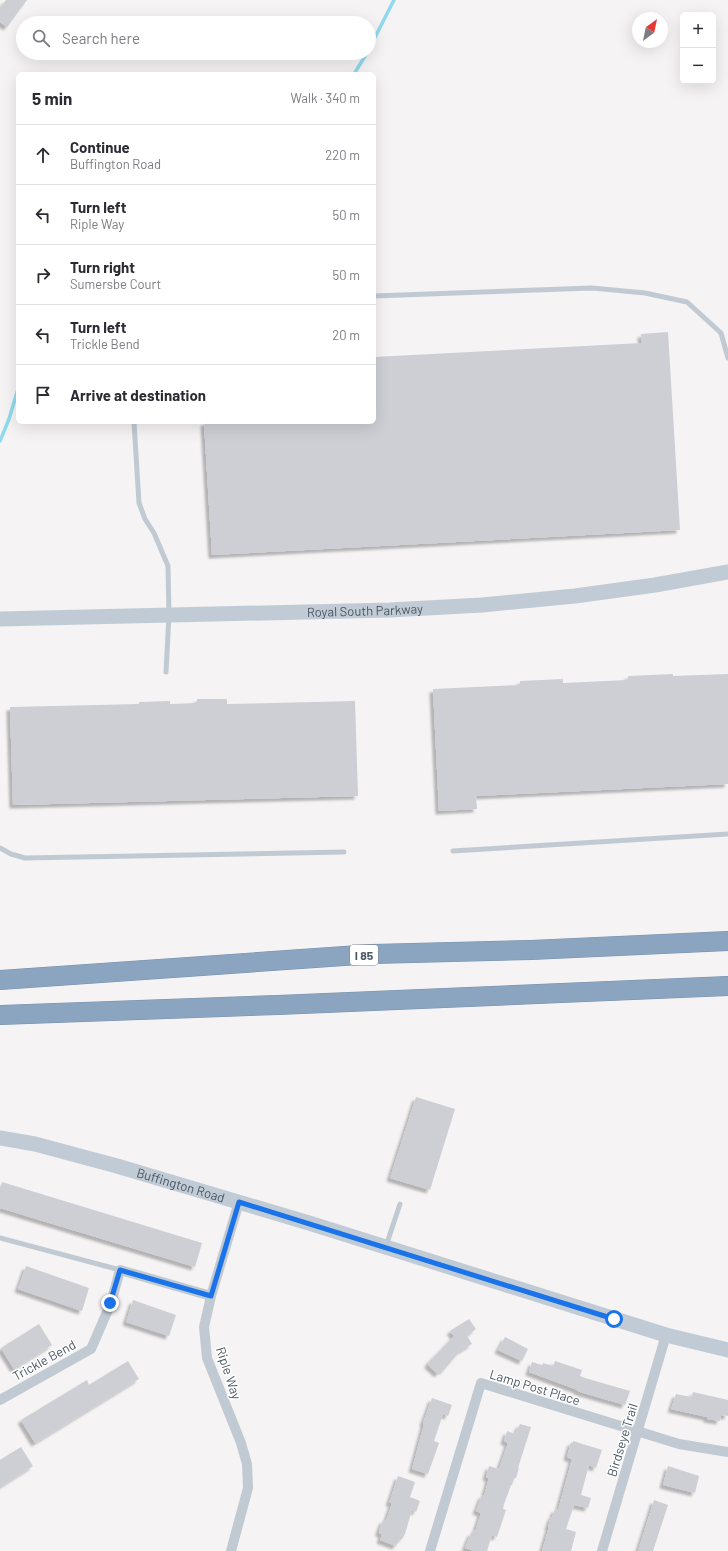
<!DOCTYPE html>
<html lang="en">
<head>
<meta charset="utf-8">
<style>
  :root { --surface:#fff; --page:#f7f7f7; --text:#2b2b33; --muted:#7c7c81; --line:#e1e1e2 }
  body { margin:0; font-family:Barlow,sans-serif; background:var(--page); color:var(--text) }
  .controls { position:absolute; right:12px; top:12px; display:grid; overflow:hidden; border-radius:6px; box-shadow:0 4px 16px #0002 }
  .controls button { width:36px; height:36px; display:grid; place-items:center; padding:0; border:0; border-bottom:1px solid var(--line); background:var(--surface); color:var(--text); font:20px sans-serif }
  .compass { position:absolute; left:632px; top:12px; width:36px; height:36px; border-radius:50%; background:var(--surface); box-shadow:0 4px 16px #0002; rotate:33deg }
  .stop { position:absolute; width:12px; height:12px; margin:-9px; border:3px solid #1a73e8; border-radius:50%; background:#fff }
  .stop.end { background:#1a73e8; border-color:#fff; box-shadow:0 1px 4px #0008 }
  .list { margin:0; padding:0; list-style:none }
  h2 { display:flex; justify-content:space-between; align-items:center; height:52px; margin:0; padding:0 16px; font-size:17px }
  h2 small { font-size:13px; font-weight:400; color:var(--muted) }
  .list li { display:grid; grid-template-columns:26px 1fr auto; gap:12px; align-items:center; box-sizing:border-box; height:60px; padding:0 16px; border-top:1px solid var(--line) }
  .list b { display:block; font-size:15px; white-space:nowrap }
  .list p { margin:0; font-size:13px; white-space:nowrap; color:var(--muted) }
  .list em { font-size:13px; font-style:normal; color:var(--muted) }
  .icon { flex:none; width:22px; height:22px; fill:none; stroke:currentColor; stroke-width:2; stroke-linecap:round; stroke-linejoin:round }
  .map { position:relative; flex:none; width:728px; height:1551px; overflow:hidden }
  .search { position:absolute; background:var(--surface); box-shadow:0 4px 16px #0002; left:16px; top:16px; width:360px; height:44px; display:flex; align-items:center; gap:10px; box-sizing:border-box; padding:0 14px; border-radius:22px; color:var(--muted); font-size:15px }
  .panel { position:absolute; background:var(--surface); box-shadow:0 4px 16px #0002; left:16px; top:72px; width:360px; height:352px; border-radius:6px }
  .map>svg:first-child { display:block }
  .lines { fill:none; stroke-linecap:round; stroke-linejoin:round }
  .stream { stroke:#90daee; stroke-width:3.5 }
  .building { fill:#cdcfd5; filter:url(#shadow) }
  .highway-casing { stroke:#7690ad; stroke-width:20 }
  .lane { stroke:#c1cad2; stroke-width:5 }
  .street { stroke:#c1cad2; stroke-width:10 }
  .secondary { stroke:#c1cbd6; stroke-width:15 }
  .highway { stroke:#8ba5c1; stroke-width:19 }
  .route { stroke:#1a73e8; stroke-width:5 }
  .labels { text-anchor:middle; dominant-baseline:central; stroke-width:3; stroke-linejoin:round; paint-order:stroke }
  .shield { fill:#fff; stroke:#808990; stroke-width:1 }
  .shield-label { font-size:12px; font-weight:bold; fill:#4a5661 }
  .street-label { font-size:13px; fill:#4a5661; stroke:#fff }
</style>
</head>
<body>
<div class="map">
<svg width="728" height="1551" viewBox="0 0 728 1551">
  <defs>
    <filter id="shadow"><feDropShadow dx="-3.5" dy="3.5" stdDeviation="1" flood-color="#0004"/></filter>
  </defs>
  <rect width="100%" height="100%" fill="#f5f3f3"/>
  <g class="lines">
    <g class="stream">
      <path d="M369 49 394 0"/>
      <path d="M354 74 367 53"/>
      <path d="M0 441 9 419 18 389"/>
    </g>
  </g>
  <g class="building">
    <path d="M6 0H27L7 27 0 22V8Z"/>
    <path d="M668 332 680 530 212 555 204 422H374V357L642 343 641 334Z"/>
    <path d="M673 674V676L728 674V784L476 796 477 809 439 811 433 689 520 685V681L563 679V683L628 680V676Z"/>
    <path d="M197 699H227V704L355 701 358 796 13 805 10 707 139 704V702L170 701V704L197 703Z"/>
    <path d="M416 1097 455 1109 430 1190 390 1178Z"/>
    <path d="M2 1182 202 1243 195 1267 0 1208V1190Z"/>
    <path d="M26 1266 89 1288 82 1311 18 1289Z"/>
    <path d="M133 1300 176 1315 169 1336 126 1322Z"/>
    <path d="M469 1319 476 1329 467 1336 472 1344 459 1352 443 1371 441 1370 438 1374 428 1365 429 1362 454 1336 450 1331Z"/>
    <path d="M39 1324 52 1345 14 1369 1 1348Z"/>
    <path d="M505 1337 528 1349 522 1361 498 1350Z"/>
    <path d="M128 1361 139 1379 35 1443 21 1420 87 1380 89 1385Z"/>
    <path d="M555 1361 582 1370 580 1376 585 1378 630 1391 625 1405 580 1392 575 1389 529 1372 532 1362 542 1365 543 1363 553 1366Z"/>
    <path d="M693 1392 728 1400V1416L721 1415 720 1421 707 1419V1417L671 1409 676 1394 691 1397Z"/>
    <path d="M432 1398 452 1405 448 1416 443 1414 434 1441 439 1443 428 1474 412 1469 424 1424 423 1423Z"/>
    <path d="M520 1424 531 1427 518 1468H519L516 1478H514L512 1485H511L504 1504 503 1509 506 1510 497 1537 492 1535 487 1551H474L465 1548 471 1533H473L476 1529 481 1513 476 1511 482 1495 484 1496 489 1478 486 1477 489 1466 499 1469 508 1443 504 1441 507 1431 515 1434Z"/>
    <path d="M573 1441 602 1450 596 1468 589 1465 581 1495 591 1498 588 1508 574 1505 566 1529 576 1532 571 1551H542L549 1527H548L551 1517H552L555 1509 558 1510 572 1459 567 1457 571 1442 573 1443Z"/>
    <path d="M21 1447 33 1466 0 1487V1460Z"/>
    <path d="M668 1466 699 1476 695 1493 663 1485Z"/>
    <path d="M398 1476 415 1482 410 1497 420 1501 416 1512 412 1510 405 1534 402 1539H400L396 1546 380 1540 382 1534 379 1533V1531L383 1520 386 1521 392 1503H389Z"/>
    <path d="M654 1500 668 1505 653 1551H638Z"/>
  </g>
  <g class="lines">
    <g class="highway-casing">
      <g id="highway">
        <path d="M0 980 373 954 531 950 728 941"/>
        <path d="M0 1015 278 1005 728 986"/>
      </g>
    </g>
    <g class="lane">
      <path d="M374 296 592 288 645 293 687 302 721 333 728 358"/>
      <path d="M134 422 139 503 145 519 154 533 168 566 169 615 166 672"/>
      <path d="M0 848 11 854 25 858 344 852"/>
      <path d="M453 851 728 834"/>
      <path d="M0 1238 120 1270"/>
      <path d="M386 1246 400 1204"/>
    </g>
    <g class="street">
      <path d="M0 1400 91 1349 111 1303 120 1270 211 1296"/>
      <path d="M231 1551 248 1488 247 1464 241 1443 207 1358 204 1327 211 1296 239 1202"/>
      <path d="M430 1551 481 1383 679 1444 728 1452"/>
      <path d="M602 1551 666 1335"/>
    </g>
    <g class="secondary">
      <path id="s1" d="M0 619 390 610 482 605 575 596 655 585 728 572"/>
      <path id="s2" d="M0 1138 35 1144 117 1166 309 1223 666 1335 728 1350"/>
    </g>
    <use href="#highway" class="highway"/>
  </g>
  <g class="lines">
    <path class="route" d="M110 1303 120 1270 211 1296 239 1202 614 1319"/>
  </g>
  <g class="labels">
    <rect class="shield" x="350" y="945" width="28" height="20" rx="3"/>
    <g class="shield-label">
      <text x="364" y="955">I 85</text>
    </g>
    <g class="street-label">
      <text stroke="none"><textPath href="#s1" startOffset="365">Royal South Parkway</textPath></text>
      <text stroke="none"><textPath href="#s2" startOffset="187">Buffington Road</textPath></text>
      <text transform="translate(44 1360) rotate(-29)">Trickle Bend</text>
      <text transform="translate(229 1373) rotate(72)">Riple Way</text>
      <text transform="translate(535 1387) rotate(17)">Lamp Post Place</text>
      <text transform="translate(622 1440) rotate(-73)">Birdseye Trail</text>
    </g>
  </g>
</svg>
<div class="controls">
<button>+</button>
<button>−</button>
</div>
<svg class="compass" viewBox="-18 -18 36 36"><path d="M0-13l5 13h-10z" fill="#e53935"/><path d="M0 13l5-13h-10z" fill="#7c7c81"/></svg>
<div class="stop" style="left:614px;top:1319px"></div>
<div class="stop end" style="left:110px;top:1303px"></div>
<div class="search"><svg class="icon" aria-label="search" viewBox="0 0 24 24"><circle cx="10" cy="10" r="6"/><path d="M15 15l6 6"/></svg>Search here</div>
<section class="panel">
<h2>5 min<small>Walk · 340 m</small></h2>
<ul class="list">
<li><svg class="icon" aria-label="ahead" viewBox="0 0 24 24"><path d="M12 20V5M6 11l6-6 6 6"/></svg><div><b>Continue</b><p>Buffington Road</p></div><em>220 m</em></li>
<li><svg class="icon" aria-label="left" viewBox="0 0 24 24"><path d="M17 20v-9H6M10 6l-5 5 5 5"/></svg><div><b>Turn left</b><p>Riple Way</p></div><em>50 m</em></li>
<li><svg class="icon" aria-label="right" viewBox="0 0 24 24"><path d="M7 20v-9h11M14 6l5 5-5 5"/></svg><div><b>Turn right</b><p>Sumersbe Court</p></div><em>50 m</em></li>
<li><svg class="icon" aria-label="left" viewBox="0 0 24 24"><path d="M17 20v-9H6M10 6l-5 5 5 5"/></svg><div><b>Turn left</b><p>Trickle Bend</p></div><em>20 m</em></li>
<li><svg class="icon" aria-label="arrive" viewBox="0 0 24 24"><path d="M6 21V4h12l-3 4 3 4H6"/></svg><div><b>Arrive at destination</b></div></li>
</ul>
</section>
</div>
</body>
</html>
